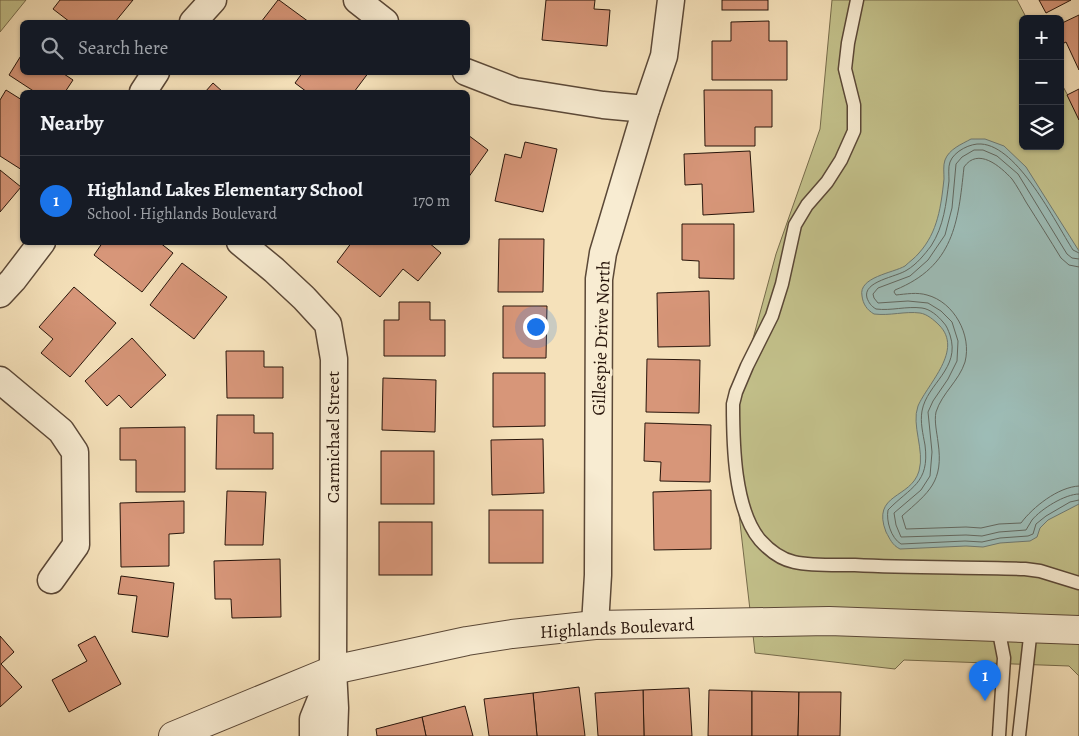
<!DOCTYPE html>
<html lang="en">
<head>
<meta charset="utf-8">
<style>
  :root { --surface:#171b24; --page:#242831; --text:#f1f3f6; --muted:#9ea1a6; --line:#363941; --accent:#1a73e8 }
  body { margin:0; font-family:Alegreya,serif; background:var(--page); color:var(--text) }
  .controls { position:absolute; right:15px; top:15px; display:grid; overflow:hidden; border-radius:8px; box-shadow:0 1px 4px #0004 }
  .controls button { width:45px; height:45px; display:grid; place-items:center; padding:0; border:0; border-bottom:1px solid var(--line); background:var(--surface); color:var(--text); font:25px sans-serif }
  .you { position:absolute; left:535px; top:326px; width:18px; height:18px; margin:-12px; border:4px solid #fff; border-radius:50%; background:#1a73e8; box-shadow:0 0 0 8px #1a73e833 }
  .badge { display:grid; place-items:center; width:32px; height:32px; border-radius:50%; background:var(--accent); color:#fff; font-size:16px; font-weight:700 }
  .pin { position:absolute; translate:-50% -41px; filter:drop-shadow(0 1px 2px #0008) }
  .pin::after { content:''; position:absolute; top:26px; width:18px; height:15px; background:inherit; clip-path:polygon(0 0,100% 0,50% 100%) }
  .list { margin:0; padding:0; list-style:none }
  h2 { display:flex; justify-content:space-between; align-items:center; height:65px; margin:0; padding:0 20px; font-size:21px }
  h2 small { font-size:16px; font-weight:400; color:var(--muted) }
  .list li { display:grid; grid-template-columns:32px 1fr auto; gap:15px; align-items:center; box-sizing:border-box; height:90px; padding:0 20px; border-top:1px solid var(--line) }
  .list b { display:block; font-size:19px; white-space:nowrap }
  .list p { margin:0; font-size:16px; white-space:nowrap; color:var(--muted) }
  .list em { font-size:16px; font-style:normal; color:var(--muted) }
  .icon { flex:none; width:28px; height:28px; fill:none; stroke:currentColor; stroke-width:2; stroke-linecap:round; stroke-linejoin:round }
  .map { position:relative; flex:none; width:1079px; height:736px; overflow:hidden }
  .search { position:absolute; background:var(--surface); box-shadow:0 1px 4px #0004; left:20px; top:20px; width:450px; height:55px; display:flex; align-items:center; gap:12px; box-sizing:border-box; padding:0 18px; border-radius:8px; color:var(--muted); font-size:19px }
  .panel { position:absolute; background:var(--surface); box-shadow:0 1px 4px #0004; left:20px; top:90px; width:450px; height:155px; border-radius:8px }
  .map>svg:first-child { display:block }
  .green { fill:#c3c18b; stroke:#766b4b }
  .water { fill:#9dbcb6; stroke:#6e7972 }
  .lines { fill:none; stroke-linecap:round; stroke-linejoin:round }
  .shore { stroke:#626860; stroke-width:1 }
  .building { fill:#d79679; stroke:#28150b }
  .service-casing { stroke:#5b4837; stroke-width:15 }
  .minor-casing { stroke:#5b4837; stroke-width:29 }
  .tertiary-casing { stroke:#5b4837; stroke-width:30 }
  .service { stroke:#f8ecd2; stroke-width:12 }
  .minor { stroke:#f8ecd2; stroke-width:26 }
  .tertiary { stroke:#f8ecd2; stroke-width:28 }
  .labels { text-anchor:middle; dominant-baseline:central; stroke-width:5; stroke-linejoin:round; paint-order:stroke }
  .street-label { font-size:18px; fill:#28150b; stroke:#f8ecd2 }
</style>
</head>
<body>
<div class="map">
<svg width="1079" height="736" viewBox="0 0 1079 736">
  <rect width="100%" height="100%" fill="#f5e1ba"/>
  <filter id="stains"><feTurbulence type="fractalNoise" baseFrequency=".004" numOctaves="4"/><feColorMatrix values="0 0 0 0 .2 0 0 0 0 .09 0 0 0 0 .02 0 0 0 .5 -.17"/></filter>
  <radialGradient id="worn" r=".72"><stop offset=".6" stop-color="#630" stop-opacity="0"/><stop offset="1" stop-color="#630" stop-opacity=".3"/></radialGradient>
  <g class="green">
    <path d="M0 0H26L0 32Z"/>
    <path d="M832 0H1017L1027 19H1023V146H1060V81L1079 116V618L750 610 729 427 776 254 820 129Z"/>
    <path d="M828 634 1079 643V736V676L1069 666 904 660 895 669 755 653 753 635Z"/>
  </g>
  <path class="water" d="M971 139H985L1004 146 1026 167 1079 251V504L1048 520 1040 528 1037 537 1030 541 1000 543 983 547 966 546 900 549C892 545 890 539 886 532 871 493 911 499 919 471 925 450 911 425 918 406 928 383 964 350 939 325 934 320 927 314 920 313 905 311 890 316 874 314 867 310 863 304 862 296 858 277 893 273 905 266 909 262 915 258 919 253 938 232 941 206 944 179 944 173 943 165 945 160 949 149 962 144 971 139Z"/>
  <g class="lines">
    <g class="shore">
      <path d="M1079 253 1073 250C1055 222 1018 146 981 144 971 143 954 151 950 162 948 167 949 175 949 181 946 204 944 226 931 246 924 255 917 264 907 270 897 277 862 281 867 298 869 303 871 306 876 309 891 311 906 306 922 308 930 309 938 316 943 322 947 326 948 330 950 335 961 369 927 383 922 411 920 422 923 434 925 445 930 484 910 487 888 510 886 521 891 538 901 544L965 541 982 542 1000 538 1028 536 1033 534 1036 524 1046 516 1070 502 1079 500"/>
      <path d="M1079 259 1072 258 1067 254 1018 174 997 156 983 150H974L962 157 956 164 952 208 945 235 928 260 910 276 878 288 873 294 874 298 878 303 908 301 928 303 941 311 952 322 958 341 957 361 948 379 933 401 928 412 932 452 930 476 921 490 894 513 896 525 901 537 966 535 982 536 999 532 1026 530C1028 527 1030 523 1032 520 1041 509 1065 494 1079 494"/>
      <path d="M1079 267 1069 265 1061 258C1050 240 1038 221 1026 202 1022 195 1017 186 1012 179 1000 166 978 147 964 167 958 223 954 266 895 290L894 292 896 295C906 294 917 292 927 295 954 302 972 335 965 362 959 381 942 393 936 412 934 421 937 433 938 442 944 482 929 492 902 516L906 529 966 527 981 528 999 524 1021 523C1033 507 1058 487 1079 486"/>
    </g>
  </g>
  <g class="building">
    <path d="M60 0H133L115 22H70L53 9Z"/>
    <path d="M278 0H279L309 22H261Z"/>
    <path d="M546 0H595L594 9 610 10 607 46 542 40Z"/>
    <rect x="722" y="0" width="46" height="10"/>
    <path d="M1039 0H1071L1046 13Z"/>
    <path d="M1079 15V70L1066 42 1060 45V24Z"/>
    <path d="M769 21V41H787V80H712V41H731V22Z"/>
    <path d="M22 54V72H61L73 80 65 92H35L9 75Z"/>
    <path d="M303 72H369L354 92H307L295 83Z"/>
    <path d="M213 83 223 92H205Z"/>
    <path d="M1079 89V120L1067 95Z"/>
    <path d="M6 90 22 100V170L0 156V100Z"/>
    <path d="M704 90H772V127H755V146H705Z"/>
    <path d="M468 135 488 150 468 178Z"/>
    <path d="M525 142 557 149 543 212 495 201 505 154 521 158Z"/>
    <path d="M750 151 754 212 703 215 702 184 685 185 684 154Z"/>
    <path d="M0 170 21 187 0 212Z"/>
    <path d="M682 224H734V279L699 278V261L682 260Z"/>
    <path d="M499 239H544L543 292H498Z"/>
    <path d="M103 242H159L173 253 142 292 94 255Z"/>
    <path d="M352 242H428L441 253 418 281 403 269 380 297 337 262Z"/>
    <path d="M182 263 227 297 194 339 150 305Z"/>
    <path d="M74 287 116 323 70 377 41 353 53 339 39 327Z"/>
    <path d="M709 291 710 346 658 347 657 293Z"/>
    <path d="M399 302H430V320H445V356H384V320H399Z"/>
    <path d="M503 306H547L546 358H503Z"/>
    <path d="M132 338 166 375 131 408 119 395 107 406 85 381Z"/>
    <path d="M226 351H264V367H283V398H227Z"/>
    <path d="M647 359 700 360 699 413 646 412Z"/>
    <path d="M493 373H545V426L493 427Z"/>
    <path d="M383 378 436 380 435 432 382 430Z"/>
    <path d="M217 415H254V433H273V469H216Z"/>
    <path d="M645 423 711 425 710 482 660 481 661 462 644 461Z"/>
    <path d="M185 427V492H136V460H120V428Z"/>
    <path d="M543 439 544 493 492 495 491 440Z"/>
    <rect x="381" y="451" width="53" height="53"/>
    <path d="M711 490V549L654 550 653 492Z"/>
    <path d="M227 491 266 492 263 545H225Z"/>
    <path d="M184 501V533L169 534V566L121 567 120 503Z"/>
    <rect x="489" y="510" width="54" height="53"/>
    <rect x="379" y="522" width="53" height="53"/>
    <path d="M280 559 281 617 232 618 231 599H215L214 561Z"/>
    <path d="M121 576 174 583 168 637 132 632 137 596 118 594Z"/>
    <path d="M0 636 14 652 1 664 22 687 0 707Z"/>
    <path d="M95 636 121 684 69 712 52 680 87 661 78 645Z"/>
    <path d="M579 687 585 736H537L533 693Z"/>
    <path d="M689 688 692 736H644L643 690Z"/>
    <path d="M643 690 644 736H598L595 693Z"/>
    <path d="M709 690 752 691V736H708Z"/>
    <path d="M752 691 799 692 798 736H752Z"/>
    <path d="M799 692H841L840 736H798Z"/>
    <path d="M533 693 537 736H489L484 699Z"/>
    <path d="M465 706 473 736H426L422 717Z"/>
    <path d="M422 717 426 736H377L376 729Z"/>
  </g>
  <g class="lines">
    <g class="service-casing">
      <g id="service">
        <path d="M857 0 848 43 845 69 854 105V131L841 160 827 182 807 205 795 225 782 284 772 316 747 366 736 392 733 404C733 444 734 509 760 540 769 550 780 559 794 562 812 566 836 565 855 565 911 568 968 567 1025 569L1040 571 1079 583"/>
        <path d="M998 627 1004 658 999 736"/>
        <path d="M1019 736 1031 628"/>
      </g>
    </g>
    <g class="minor-casing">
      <g id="minor">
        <path d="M357 0 385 22"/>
        <path d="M193 22 213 0"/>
        <path d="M466 72 515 91 603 105 646 109"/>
        <path d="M143 92 156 72"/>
        <path d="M240 242 274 270 304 298 328 324 334 359 333 670 335 708 334 736"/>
        <path d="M0 294 13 280 42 242"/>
        <path d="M0 380 61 431 75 452 76 545 51 580"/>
        <path d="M595 625 598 575 599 279 603 253 646 109 664 56 671 0"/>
        <path d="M313 736V719L330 677"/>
      </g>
    </g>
    <g class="tertiary-casing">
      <path id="tertiary" d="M173 736 333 670 467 641 512 634 595 625 829 621 1079 630"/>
    </g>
    <use href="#service" class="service"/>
    <use href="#minor" class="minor"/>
    <use href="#tertiary" class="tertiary"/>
  </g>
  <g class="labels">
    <g class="street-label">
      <text transform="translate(601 338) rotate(-88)">Gillespie Drive North</text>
      <text transform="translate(333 437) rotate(-90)">Carmichael Street</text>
      <text transform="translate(617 628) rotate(-3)">Highlands Boulevard</text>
    </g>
  </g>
  <rect width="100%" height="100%" filter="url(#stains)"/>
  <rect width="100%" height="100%" fill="url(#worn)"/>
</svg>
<div class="controls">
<button>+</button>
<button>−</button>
<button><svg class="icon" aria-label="layers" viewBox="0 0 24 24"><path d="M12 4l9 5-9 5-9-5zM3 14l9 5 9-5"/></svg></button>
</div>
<div class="you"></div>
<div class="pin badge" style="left:985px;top:701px">1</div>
<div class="search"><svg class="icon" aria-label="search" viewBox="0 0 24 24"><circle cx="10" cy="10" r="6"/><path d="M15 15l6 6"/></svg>Search here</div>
<section class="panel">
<h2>Nearby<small></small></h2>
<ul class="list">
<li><span class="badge">1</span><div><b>Highland Lakes Elementary School</b><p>School · Highlands Boulevard</p></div><em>170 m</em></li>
</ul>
</section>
</div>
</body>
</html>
